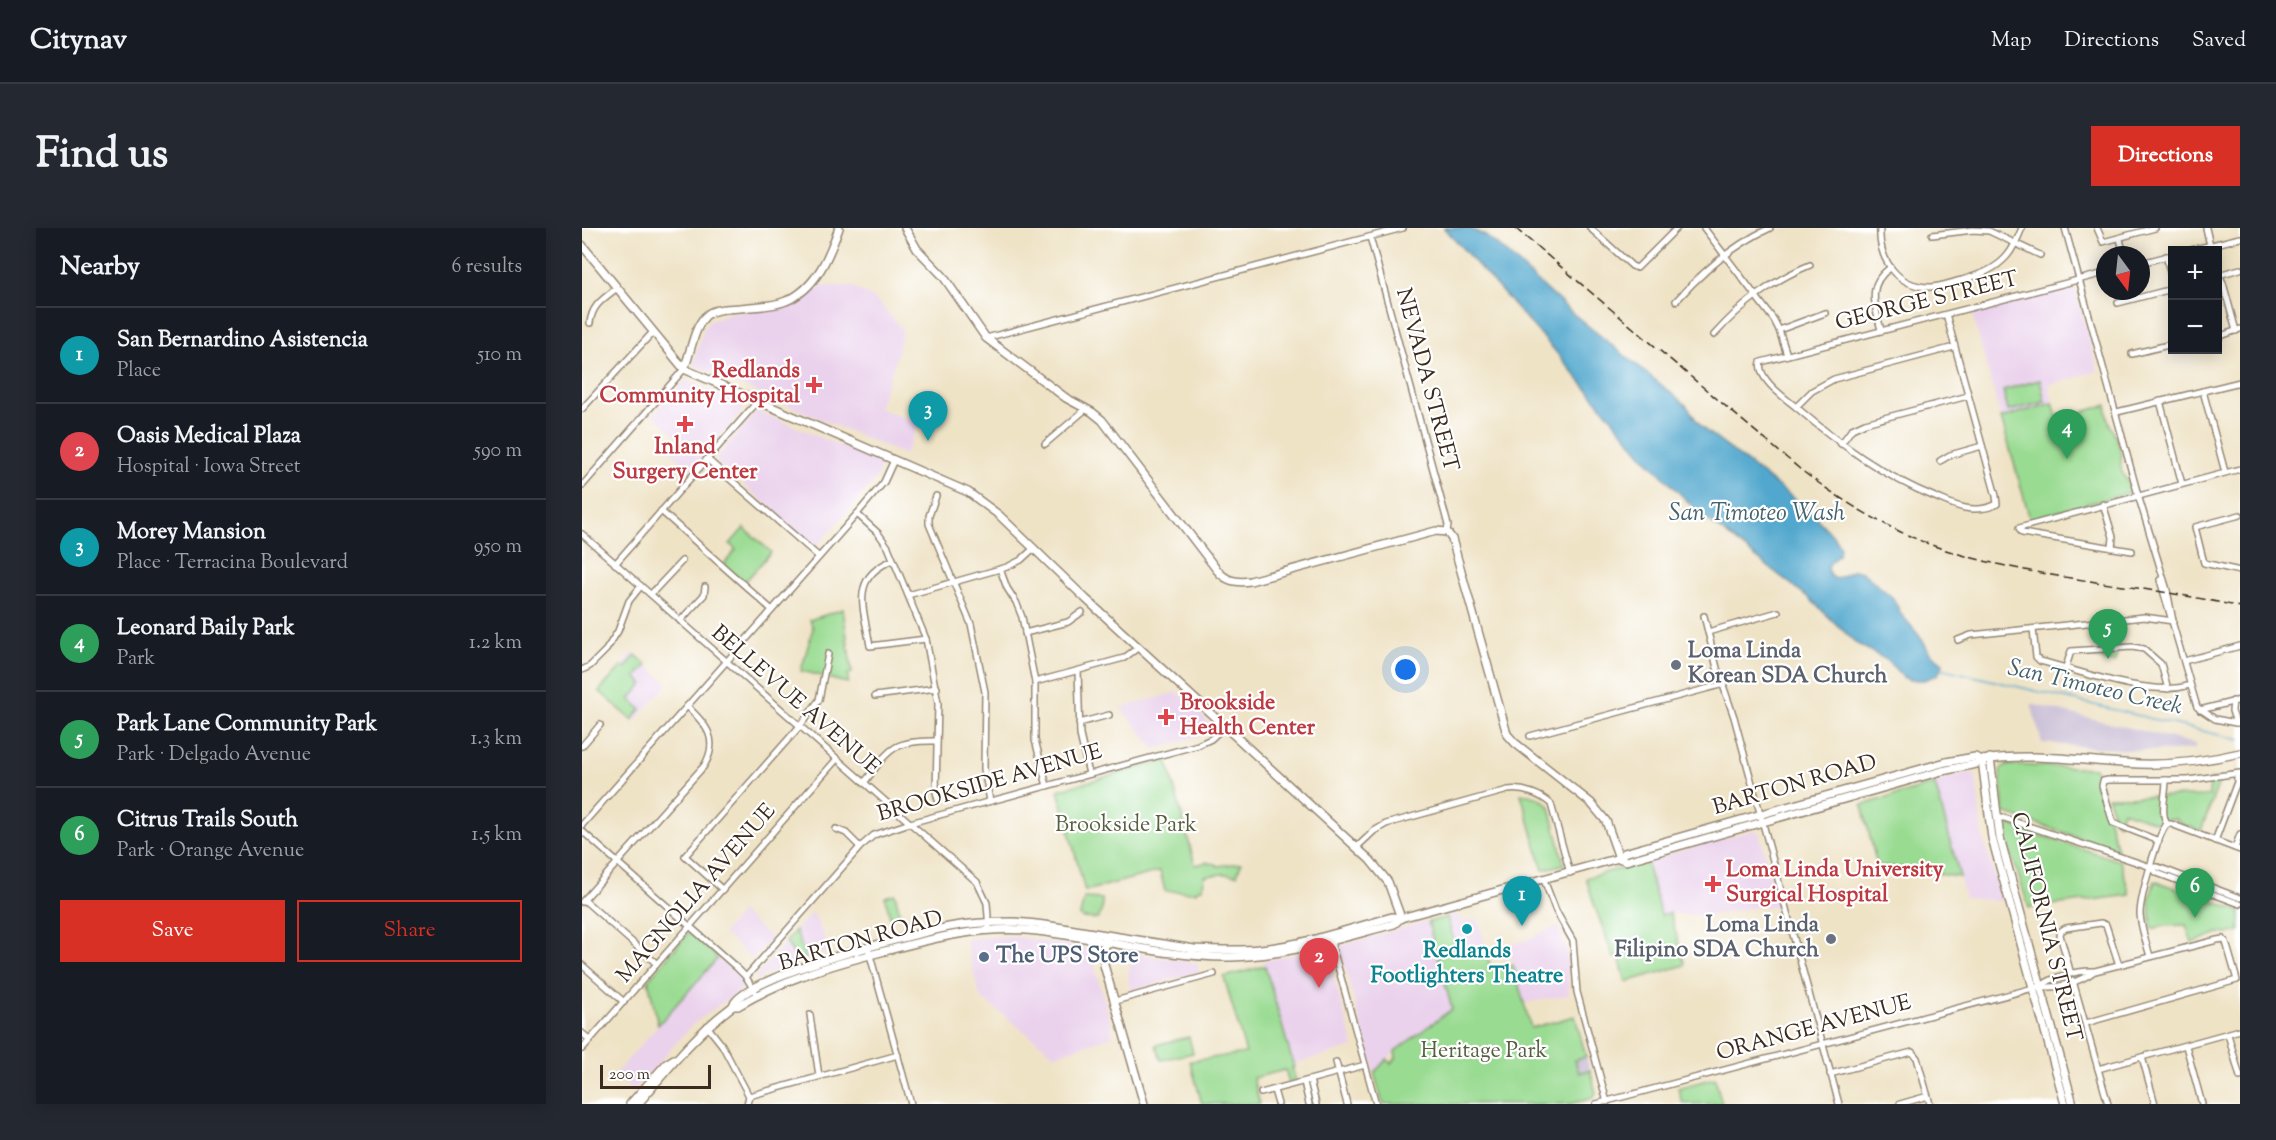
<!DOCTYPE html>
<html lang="en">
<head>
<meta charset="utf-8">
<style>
  :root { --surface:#171b24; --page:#242831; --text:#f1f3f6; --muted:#9ea1a6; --line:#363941; --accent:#d93025 }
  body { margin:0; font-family:"Sorts Mill Goudy",serif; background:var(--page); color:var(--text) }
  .controls { position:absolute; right:18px; top:18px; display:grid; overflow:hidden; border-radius:0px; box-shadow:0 3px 15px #0003 }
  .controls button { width:54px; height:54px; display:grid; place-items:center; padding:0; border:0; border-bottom:2px solid var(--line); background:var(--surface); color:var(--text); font:30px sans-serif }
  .compass { position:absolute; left:1514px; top:18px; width:54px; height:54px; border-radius:50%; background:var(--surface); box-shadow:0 3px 15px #0003; rotate:165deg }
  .scale { position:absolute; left:18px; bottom:15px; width:111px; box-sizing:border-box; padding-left:6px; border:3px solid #3b2a1e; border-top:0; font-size:16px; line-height:21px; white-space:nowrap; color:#3b2a1e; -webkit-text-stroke:4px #fff; paint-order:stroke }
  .you { position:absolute; left:824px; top:442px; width:21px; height:21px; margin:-15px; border:4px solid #fff; border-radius:50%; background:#1a73e8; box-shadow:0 0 0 9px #1a73e833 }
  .badge { display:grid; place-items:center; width:39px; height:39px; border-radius:50%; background:var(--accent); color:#fff; font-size:20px; font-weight:700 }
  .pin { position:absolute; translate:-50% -50px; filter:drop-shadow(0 2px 3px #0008) }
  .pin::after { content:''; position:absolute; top:32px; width:21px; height:18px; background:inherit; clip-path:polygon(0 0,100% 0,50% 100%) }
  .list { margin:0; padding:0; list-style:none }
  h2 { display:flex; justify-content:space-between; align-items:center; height:78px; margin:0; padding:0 24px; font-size:26px }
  h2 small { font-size:20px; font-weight:400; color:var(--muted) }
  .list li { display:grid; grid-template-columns:39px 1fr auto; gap:18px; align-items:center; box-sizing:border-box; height:96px; padding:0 24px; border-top:2px solid var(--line) }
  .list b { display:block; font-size:22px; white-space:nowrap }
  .list p { margin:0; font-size:20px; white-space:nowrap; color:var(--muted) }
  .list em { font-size:20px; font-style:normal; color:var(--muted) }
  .actions { display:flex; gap:12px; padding:18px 24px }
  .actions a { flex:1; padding:14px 0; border:2px solid var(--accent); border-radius:0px; text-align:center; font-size:21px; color:var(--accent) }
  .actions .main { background:var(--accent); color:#fff }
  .map { position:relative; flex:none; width:1658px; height:876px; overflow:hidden; border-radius:0px }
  header { display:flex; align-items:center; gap:36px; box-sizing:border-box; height:84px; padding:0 30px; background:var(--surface); border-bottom:2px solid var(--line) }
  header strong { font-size:28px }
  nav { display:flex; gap:33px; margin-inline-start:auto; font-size:21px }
  .intro { display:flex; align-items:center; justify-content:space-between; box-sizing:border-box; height:144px; padding:0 36px }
  h1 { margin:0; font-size:42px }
  .button { padding:15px 27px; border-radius:0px; background:var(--accent); color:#fff; font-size:21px; font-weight:700 }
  main { display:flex; gap:36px; padding:0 36px }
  aside { flex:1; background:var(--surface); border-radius:0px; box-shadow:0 3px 15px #0003 }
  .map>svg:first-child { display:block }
  .built { fill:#ead1ec }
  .industrial { fill:#cabfd6 }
  .green { fill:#9adb92; stroke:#6a8258; stroke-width:1.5 }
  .water { fill:#51a7cd; stroke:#466876; stroke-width:1.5 }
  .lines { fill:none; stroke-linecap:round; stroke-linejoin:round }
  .stream { stroke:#51a7cd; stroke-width:1.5 }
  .minor-casing { stroke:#958672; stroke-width:8 }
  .major-casing { stroke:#958672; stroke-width:10 }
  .minor { stroke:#fff; stroke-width:5 }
  .major { stroke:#fff; stroke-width:7 }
  .rail { stroke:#3b2a1e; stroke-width:1.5; stroke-dasharray:9 4.5; stroke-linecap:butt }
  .health-dot { fill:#e0444e; stroke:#fff; stroke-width:2 }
  .worship-dot { fill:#6b7280; stroke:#fff; stroke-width:2 }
  .culture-dot { fill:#0f9aa8; stroke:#fff; stroke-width:2 }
  .service-dot { fill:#5c6f8a; stroke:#fff; stroke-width:2 }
  .labels { text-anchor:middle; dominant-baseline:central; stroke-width:4.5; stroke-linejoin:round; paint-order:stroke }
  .street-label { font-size:22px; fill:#3b2a1e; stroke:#fff }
  .health-label { font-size:22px; font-weight:bold; fill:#be3a42; stroke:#fff; text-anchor:start }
  .worship-label { font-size:22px; font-weight:bold; fill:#5b616d; stroke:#fff; text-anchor:start }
  .park-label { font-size:22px; fill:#585f41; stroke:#fff }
  .culture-label { font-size:22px; font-weight:bold; fill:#0d838f; stroke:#fff }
  .service-label { font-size:22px; font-weight:bold; fill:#4e5e75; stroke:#fff; text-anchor:start }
  .water-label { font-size:24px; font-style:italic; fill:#45626d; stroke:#fff }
</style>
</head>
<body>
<header>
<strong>Citynav</strong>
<nav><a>Map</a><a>Directions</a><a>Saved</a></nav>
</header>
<div class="intro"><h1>Find us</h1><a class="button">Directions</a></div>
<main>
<aside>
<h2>Nearby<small>6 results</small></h2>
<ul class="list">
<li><span class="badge" style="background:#0f9aa8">1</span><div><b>San Bernardino Asistencia</b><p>Place</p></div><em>510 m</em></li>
<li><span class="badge" style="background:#e0444e">2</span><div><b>Oasis Medical Plaza</b><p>Hospital · Iowa Street</p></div><em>590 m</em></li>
<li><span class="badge" style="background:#0f9aa8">3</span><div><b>Morey Mansion</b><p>Place · Terracina Boulevard</p></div><em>950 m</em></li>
<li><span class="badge" style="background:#2e9e5b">4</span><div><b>Leonard Baily Park</b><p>Park</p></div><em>1.2 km</em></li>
<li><span class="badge" style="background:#2e9e5b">5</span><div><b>Park Lane Community Park</b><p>Park · Delgado Avenue</p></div><em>1.3 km</em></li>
<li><span class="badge" style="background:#2e9e5b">6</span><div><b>Citrus Trails South</b><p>Park · Orange Avenue</p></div><em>1.5 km</em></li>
</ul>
<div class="actions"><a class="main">Save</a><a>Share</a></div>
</aside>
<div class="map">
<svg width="1658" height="876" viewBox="0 0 1658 876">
  <rect width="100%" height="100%" fill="#fff"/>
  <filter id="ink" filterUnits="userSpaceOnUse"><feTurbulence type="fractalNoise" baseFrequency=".0167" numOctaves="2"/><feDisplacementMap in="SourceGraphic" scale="12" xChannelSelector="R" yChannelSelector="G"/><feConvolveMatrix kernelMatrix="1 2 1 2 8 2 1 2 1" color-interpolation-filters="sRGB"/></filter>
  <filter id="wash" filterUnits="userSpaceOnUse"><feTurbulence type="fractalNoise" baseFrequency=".008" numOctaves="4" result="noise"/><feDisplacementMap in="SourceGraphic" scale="24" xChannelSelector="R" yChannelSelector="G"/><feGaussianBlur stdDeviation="1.35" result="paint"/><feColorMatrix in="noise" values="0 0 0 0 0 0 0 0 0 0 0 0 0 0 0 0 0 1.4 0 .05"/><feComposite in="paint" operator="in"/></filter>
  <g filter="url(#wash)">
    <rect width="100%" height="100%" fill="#efe3c6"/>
    <g class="built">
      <path d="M241 58H269L292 70 321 102 313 133 296 180 337 195 323 227 111 137 122 100 128 93 147 85 199 79 213 74Z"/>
      <path d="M1490 59 1494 63 1516 143 1467 157 1471 175 1419 190 1390 85Z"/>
      <path d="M103 152 164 178 109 242 85 220 95 208 71 187Z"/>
      <path d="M174 184H179L300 236 293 252 234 319 134 233V230Z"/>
      <path d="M51 425 86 456 52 494 17 463Z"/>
      <path d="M595 464 631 498 630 501 617 508 573 521 539 480Z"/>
      <path d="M1390 544 1394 549 1400 607 1420 673 1383 670 1353 556 1368 549Z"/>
      <path d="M1171 602 1177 605 1198 680 1179 678 1124 688 1088 685 1079 688 1064 633Z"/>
      <path d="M159 684 189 710 170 731 141 705Z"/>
      <path d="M231 684 248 723 224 730 213 702Z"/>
      <path d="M877 686 879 694 896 690 903 718 890 722 872 713 865 689Z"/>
      <path d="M845 693 870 781 813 823 792 845 757 718Z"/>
      <path d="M976 698 985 724 987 767 943 775 926 718 954 709V707Z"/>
      <path d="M429 708 511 721 514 745 527 787 531 808 473 827 398 769 383 711Z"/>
      <path d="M204 714 216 733 174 752 173 749Z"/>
      <path d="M743 720 772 819 711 836 681 733Z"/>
      <path d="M550 725 615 735 617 744 549 763 546 750Z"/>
      <path d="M136 730 159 750 162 759 110 797 51 864 33 846Z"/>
    </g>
    <g class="industrial">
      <path d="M1449 476 1614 516 1613 521 1592 523 1545 522 1460 515Z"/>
      <path d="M1004 829 1008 842 997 845 993 832Z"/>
    </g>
    <g class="green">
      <path d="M1458 152 1463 174 1426 183 1421 162Z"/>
      <path d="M1471 175 1476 191 1525 177C1522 197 1538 208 1539 227 1540 232 1538 236 1539 241 1541 249 1547 254 1549 262L1547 265 1448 291 1419 190Z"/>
      <path d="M162 300 189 324 162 355 142 336 154 322 148 316Z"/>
      <path d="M261 381 270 445 266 446V455C249 452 236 446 219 443L231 400 228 392Z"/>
      <path d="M1535 425 1533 435 1505 428 1506 427Z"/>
      <path d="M54 427 65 437 54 449 61 456 48 471 59 481 50 492 17 463 40 438 43 440Z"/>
      <path d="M585 532 613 637 626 634 627 636 631 635 636 638 659 635 655 647 641 646 623 648 620 661 614 662V664L583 663 578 643 503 663 476 562Z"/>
      <path d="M1427 537 1513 540 1535 622 1422 585 1418 544 1420 540Z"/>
      <path d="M1638 551 1619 603 1600 596 1594 591H1584L1579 596 1541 583 1536 596 1532 592 1526 569 1627 568 1628 552Z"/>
      <path d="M1353 556 1378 649 1295 637 1280 577Z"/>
      <path d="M939 566C949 566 962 571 968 579L982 636 961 642Z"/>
      <path d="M1424 596 1538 633 1548 667 1447 680 1421 600Z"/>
      <path d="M1064 633 1079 687 1088 685 1103 737 1044 754 1037 729 1032 730 1013 679 1004 650Z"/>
      <path d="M1573 653 1658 683V703L1645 706 1637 705 1610 715 1604 697 1581 698 1570 701 1567 672Z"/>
      <path d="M313 666 318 686 308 689 303 669Z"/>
      <path d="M502 670 520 671V681L516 691 500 690 498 688Z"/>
      <path d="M865 689 872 713 890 722 903 718 909 741 931 737 949 800 993 788 1004 829 993 832 997 845 1008 842 1014 865 1011 870 988 876H801L792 845 805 831 809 836 814 830 813 823 870 781 846 694Z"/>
      <path d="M213 702 224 730 216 733 204 714Z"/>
      <path d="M107 704 136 730 76 797 66 752Z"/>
      <path d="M683 738 712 839 710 840 714 853 707 855 703 842 671 850 678 876H620L608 833 664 825 642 749Z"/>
      <path d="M607 809 611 825 579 832 574 817Z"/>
      <path d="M1133 850 1140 876H1101L1096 860Z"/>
    </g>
    <path class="water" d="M862 0H886L902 7 918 19 989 84 1104 177 1119 199 1227 282 1252 309 1258 319 1257 326C1249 334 1243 337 1248 348L1254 351 1272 342 1280 344 1311 370 1319 386 1340 411 1348 425 1361 435 1360 440 1355 447 1342 452H1328L1321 449 1305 432 1275 416 1227 370 1119 287 1063 230 968 117Z"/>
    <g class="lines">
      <path class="stream" d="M1358 440 1658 512"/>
    </g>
  </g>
  <g filter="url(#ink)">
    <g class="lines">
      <g class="minor-casing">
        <g id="minor">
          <path d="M1008 0 1050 38 1055 40 1095 0"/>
          <path d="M1122 0 1192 92 1197 102 1205 127"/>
          <path d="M1298 0C1296 31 1315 59 1348 59 1359 59 1370 54 1380 52 1397 47 1413 42 1425 28 1432 20 1436 10 1440 0"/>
          <path d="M1483 0 1556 267 1585 362 1591 393"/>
          <path d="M1515 0 1521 14 1573 0"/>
          <path d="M1624 0 1629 22"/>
          <path d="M1350 7 1391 2 1407 3 1458 27"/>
          <path d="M788 9 866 297 865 304"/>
          <path d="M1538 11 1542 27"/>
          <path d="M1609 22 1658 10"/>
          <path d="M1584 28 1590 52"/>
          <path d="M1559 35 1590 27"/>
          <path d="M1636 44 1641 55 1654 103"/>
          <path d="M1636 47 1658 41"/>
          <path d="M1094 73C1121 43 1151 17 1188 0"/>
          <path d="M1536 75 1590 61"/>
          <path d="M1364 86 1414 268 1415 276C1406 281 1393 282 1383 280 1373 278 1363 273 1353 269 1301 248 1256 215 1214 179 1203 170 1174 150 1179 134L1523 45"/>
          <path d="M8 95C10 77 21 71 35 60"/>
          <path d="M1197 102 1243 85"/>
          <path d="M1299 102C1293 78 1284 57 1308 40"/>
          <path d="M1132 107C1160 76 1189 53 1228 37"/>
          <path d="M1636 109 1658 101"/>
          <path d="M404 110 821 0"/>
          <path d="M1550 126 1590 116"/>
          <path d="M1621 163 1643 244"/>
          <path d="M1578 173 1600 256"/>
          <path d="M1214 179 1230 163 1252 151 1372 119"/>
          <path d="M0 181 71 104"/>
          <path d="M1535 184 1658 154"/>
          <path d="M463 216 504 181"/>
          <path d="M1259 216 1270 201 1283 195 1386 168"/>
          <path d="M125 231 236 328"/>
          <path d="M1358 233 1368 227 1400 218"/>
          <path d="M0 258 102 141"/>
          <path d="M354 268 347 288V296L389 396 403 464 402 541 408 573"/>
          <path d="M1521 276 1531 309 1530 320"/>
          <path d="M79 283 189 381"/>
          <path d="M275 286 296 305 306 319 344 411 356 475 354 564 356 572"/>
          <path d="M1658 287 1613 299 1622 335 1658 343"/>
          <path d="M0 306 395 654 405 675 407 702"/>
          <path d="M1550 323 1440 305 1437 300 1658 241"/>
          <path d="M311 332C267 350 282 380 288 418L344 411"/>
          <path d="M33 336 176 173"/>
          <path d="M418 341 425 360 434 374 440 389 453 454V512L465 558"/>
          <path d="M1578 352 1615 479 1633 491 1654 495"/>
          <path d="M69 366 100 333"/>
          <path d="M326 367 425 339 439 332 452 320"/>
          <path d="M1122 388 1135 440 1152 489 1257 876"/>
          <path d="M98 393 122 367 123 359"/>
          <path d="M1451 401 1454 429 1458 433C1499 443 1569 470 1608 457"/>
          <path d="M1126 404 1196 384"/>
          <path d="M443 405 486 394 500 384"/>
          <path d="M1376 412 1389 407 1562 389 1591 393"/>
          <path d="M1602 433 1658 418"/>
          <path d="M1484 439 1489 423 1550 419 1562 421 1579 436 1586 461"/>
          <path d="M0 442 8 438 24 422 36 403 47 373 59 358"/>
          <path d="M496 443 498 507 507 546"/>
          <path d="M453 454 542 430 557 419"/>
          <path d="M293 468 355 460"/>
          <path d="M1651 473 1650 483 1654 495H1658"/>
          <path d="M1618 482 1658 472"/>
          <path d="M497 495 527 487"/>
          <path d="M948 508 1142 456"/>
          <path d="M0 518 18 497"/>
          <path d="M1584 552C1584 566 1578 585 1585 596"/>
          <path d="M282 555C308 521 309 512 355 513"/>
          <path d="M1415 590H1422L1569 639H1576L1658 670"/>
          <path d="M1585 596H1589L1658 622"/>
          <path d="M0 597 275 286 302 254 312 232"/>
          <path d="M254 601 264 605 278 619"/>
          <path d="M0 603 155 740 164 749 175 767"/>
          <path d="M1577 613 1531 595 1520 558 1521 553 1526 552H1606L1658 545"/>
          <path d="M1633 613 1655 554V546"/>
          <path d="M775 619 792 603 804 596 926 562C941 560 958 566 969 576L988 645"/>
          <path d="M1653 620 1658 606"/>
          <path d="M1569 639 1575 645 1658 676"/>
          <path d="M962 652 974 683 991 713 995 764 1025 874"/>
          <path d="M141 662 103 628 218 498 237 472 246 426"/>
          <path d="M2 672 75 736"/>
          <path d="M0 674 122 538C138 511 124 497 105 478"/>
          <path d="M748 710 794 876"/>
          <path d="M286 720 329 876"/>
          <path d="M1568 728C1564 715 1559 700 1558 686 1558 671 1575 607 1585 596"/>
          <path d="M0 737 42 774"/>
          <path d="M1489 746 1478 707 1479 703 1484 700 1519 695 1524 697 1537 737"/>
          <path d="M164 749 278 619 292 607 328 595 616 517 629 511 643 498"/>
          <path d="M1491 753 1526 876"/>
          <path d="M1459 758C1474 762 1499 753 1511 744"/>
          <path d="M533 773 632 746"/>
          <path d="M228 787 237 848"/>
          <path d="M125 798 140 817 167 868 165 876"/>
          <path d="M0 805 8 812"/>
          <path d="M1646 806 1658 849"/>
          <path d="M1604 818 1620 876"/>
          <path d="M0 821 254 532"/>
          <path d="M1560 829 1573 876"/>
          <path d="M754 834 765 876"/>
          <path d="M1516 841 1658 802"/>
          <path d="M1248 846 1330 824 1335 830 1348 876"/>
          <path d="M728 852 734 876"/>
          <path d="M722 854 727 876"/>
          <path d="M692 862 696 876"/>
          <path d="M679 865 783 837"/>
          <path d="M167 868 316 827"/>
          <path d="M1014 876 1459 758C1472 748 1496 742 1513 743L1635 712 1641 711 1644 714 1655 752 1504 795"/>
          <path d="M1318 876 1346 868"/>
        </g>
      </g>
      <g class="major-casing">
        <g id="major">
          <path d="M323 0 335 21 361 48 404 110 484 170 510 184 520 192 635 342C644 353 654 355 668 353L854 303 865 304 870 311 925 506 933 515 1009 575 1024 593 1037 630"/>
          <path d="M0 17 102 141 386 264 417 287 504 371 788 632 806 654 819 690"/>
          <path d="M102 141C109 125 112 96 126 86 134 80 148 81 158 80 173 78 190 79 204 73 234 61 247 28 257 0"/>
          <path d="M1408 530 1418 610 1491 876"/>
          <path d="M1400 532 1410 610 1483 876"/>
          <path d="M1037 630 1044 633 1360 543 1394 536 1400 532C1453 524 1504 534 1557 536 1591 537 1624 533 1658 525"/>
          <path d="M523 710 522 737 562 876"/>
          <path d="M151 778H156C201 751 249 737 299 724 351 710 401 697 455 703 519 710 584 730 648 729 705 728 758 710 812 696L819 690"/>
          <path d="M48 876 84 836 92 831"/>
          <path d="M56 876C86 841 113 806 151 778 160 748 333 706 367 699 388 695 410 694 431 694 454 695 477 699 499 703 537 709 574 715 612 721 634 722 656 723 678 721 722 717 767 701 810 689L819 690 1037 630 1042 625 1364 534 1393 529 1400 532"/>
        </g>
      </g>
      <use href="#minor" class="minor"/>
      <use href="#major" class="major"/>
      <path class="rail" d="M933 0 1219 242C1264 276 1313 306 1367 323 1461 353 1562 356 1658 379"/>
    </g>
  </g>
  <g class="health-dot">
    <path d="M229 148h6v6h6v6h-6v6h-6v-6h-6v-6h6z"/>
    <path d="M100 187h6v6h6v6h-6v6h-6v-6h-6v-6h6z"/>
    <path d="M581 480h6v6h6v6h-6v6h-6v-6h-6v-6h6z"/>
    <path d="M1128 647h6v6h6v6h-6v6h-6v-6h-6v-6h6z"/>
  </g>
  <g class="worship-dot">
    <circle cx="1094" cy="437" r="6"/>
    <circle cx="1249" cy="711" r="6"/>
  </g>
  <circle class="culture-dot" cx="885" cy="701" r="6"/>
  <circle class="service-dot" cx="402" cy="729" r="6"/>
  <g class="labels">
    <g class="street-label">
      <text transform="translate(1345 74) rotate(-14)">GEORGE STREET</text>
      <text transform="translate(844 152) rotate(75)">NEVADA STREET</text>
      <text transform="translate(213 473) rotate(41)">BELLEVUE AVENUE</text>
      <text transform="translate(408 556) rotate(-16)">BROOKSIDE AVENUE</text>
      <text transform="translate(1213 558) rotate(-16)">BARTON ROAD</text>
      <text transform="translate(115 666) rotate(-49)">MAGNOLIA AVENUE</text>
      <text transform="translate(1463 699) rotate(76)">CALIFORNIA STREET</text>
      <text transform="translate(279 714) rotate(-16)">BARTON ROAD</text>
      <text transform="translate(1232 801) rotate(-15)">ORANGE AVENUE</text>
    </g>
    <g class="health-label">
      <text x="218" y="144" text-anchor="end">Redlands<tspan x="218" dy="25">Community Hospital</tspan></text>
      <text x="103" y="220" text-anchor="middle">Inland<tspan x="103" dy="25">Surgery Center</tspan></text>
      <text x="598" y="476">Brookside<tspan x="598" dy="25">Health Center</tspan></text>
      <text x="1144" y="643">Loma Linda University<tspan x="1144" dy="25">Surgical Hospital</tspan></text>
    </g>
    <g class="worship-label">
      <text x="1106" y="424">Loma Linda<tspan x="1106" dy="25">Korean SDA Church</tspan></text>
      <text x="1237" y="698" text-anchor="end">Loma Linda<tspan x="1237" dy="25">Filipino SDA Church</tspan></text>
    </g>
    <g class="park-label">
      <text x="544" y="598">Brookside Park</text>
      <text x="902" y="824">Heritage Park</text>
    </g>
    <g class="culture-label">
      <text x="885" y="724">Redlands<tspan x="885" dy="25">Footlighters Theatre</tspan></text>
    </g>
    <g class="service-label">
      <text x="414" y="729">The UPS Store</text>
    </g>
    <g class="water-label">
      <text x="1175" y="286">San Timoteo Wash</text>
      <text transform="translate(1513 460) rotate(13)">San Timoteo Creek</text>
    </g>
  </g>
</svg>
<div class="controls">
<button>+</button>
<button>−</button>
</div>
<svg class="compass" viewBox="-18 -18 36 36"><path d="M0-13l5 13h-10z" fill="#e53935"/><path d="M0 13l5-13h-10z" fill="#9ea1a6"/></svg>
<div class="scale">200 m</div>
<div class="you"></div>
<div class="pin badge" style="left:940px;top:698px;background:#0f9aa8">1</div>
<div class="pin badge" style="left:737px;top:760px;background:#e0444e">2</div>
<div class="pin badge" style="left:346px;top:213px;background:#0f9aa8">3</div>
<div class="pin badge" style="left:1485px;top:231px;background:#2e9e5b">4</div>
<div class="pin badge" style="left:1526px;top:431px;background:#2e9e5b">5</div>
<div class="pin badge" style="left:1613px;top:690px;background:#2e9e5b">6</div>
</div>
</main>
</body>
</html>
